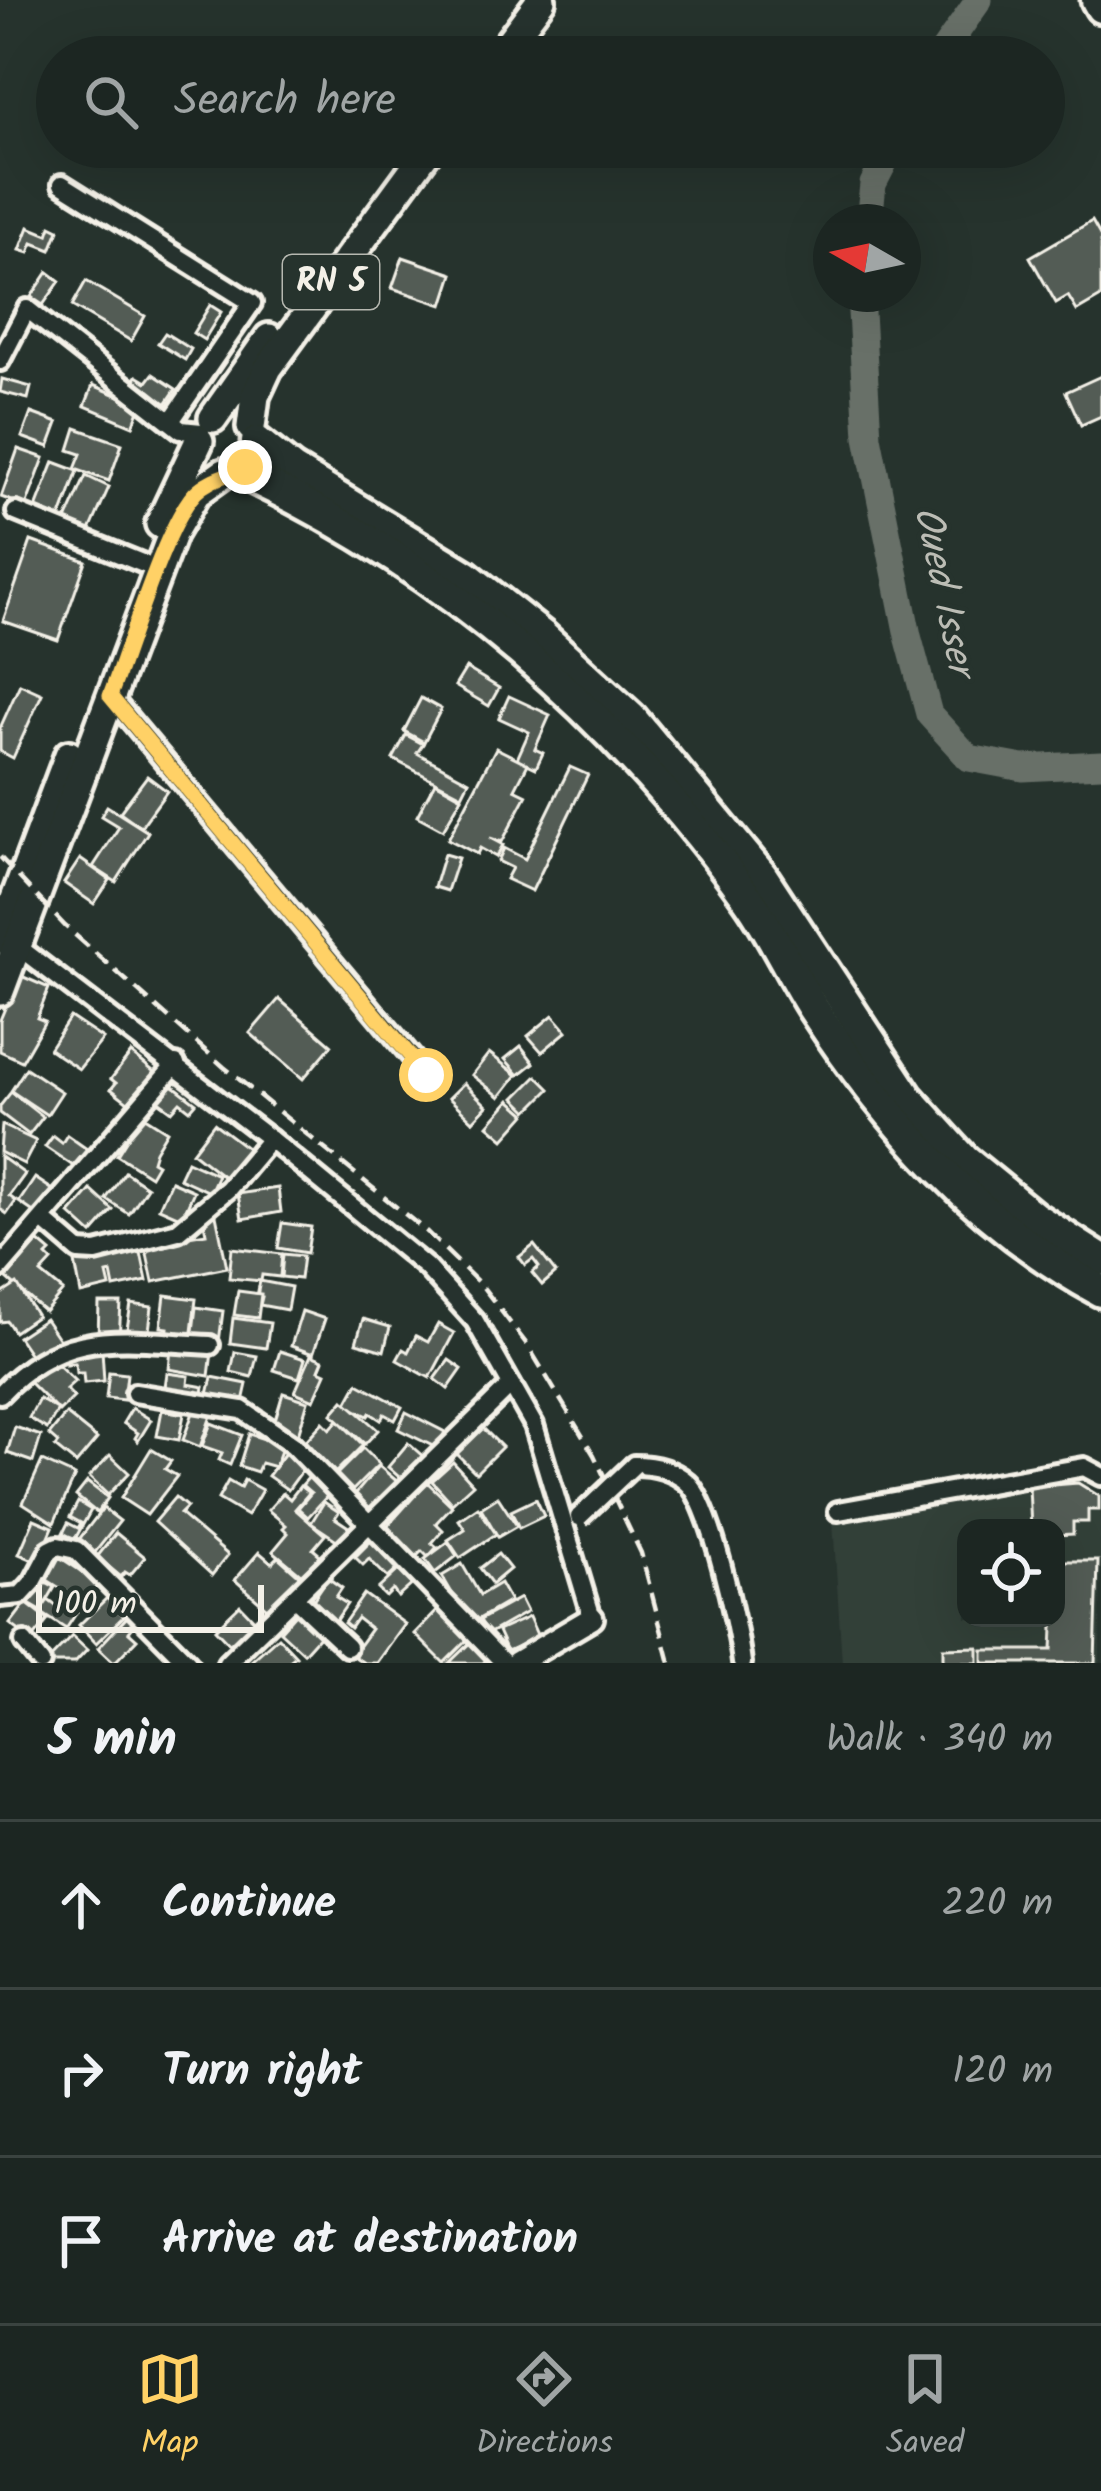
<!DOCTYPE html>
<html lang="en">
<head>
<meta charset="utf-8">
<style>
  :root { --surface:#1c2622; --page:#29322f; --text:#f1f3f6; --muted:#a0a5a5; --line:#3a4340; --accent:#ffd166 }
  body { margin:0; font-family:Kalam,sans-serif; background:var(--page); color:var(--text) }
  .controls { position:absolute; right:36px; bottom:36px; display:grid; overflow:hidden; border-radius:24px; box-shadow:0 12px 48px #0002 }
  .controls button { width:108px; height:108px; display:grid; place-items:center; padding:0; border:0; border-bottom:3px solid var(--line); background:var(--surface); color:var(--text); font:60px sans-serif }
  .compass { position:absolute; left:813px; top:204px; width:108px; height:108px; border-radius:50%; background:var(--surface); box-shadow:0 12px 48px #0002; rotate:279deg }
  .scale { position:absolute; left:36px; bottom:30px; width:228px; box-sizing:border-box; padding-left:12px; border:6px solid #f4f1e8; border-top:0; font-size:33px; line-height:42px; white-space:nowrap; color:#f4f1e8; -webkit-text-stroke:9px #26332d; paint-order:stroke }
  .stop { position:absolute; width:36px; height:36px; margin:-27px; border:9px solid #ffd166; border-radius:50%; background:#fff }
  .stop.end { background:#ffd166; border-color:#fff; box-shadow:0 3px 12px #0008 }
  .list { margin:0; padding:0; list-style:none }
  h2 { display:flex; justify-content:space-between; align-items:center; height:156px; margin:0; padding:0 48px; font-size:51px }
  h2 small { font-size:39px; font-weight:400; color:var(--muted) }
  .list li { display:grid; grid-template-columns:78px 1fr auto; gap:36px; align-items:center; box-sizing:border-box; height:168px; padding:0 48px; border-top:3px solid var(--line) }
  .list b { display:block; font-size:45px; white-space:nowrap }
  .list em { font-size:39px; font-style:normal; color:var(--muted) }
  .icon { flex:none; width:66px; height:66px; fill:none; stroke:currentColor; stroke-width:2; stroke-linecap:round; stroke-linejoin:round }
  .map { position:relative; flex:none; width:1101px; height:1663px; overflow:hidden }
  .search { position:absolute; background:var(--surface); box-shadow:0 12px 48px #0002; left:36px; right:36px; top:36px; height:132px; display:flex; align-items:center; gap:30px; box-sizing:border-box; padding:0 42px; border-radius:66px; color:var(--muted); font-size:45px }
  .sheet { height:660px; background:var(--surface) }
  nav { display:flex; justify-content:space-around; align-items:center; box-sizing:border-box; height:168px; border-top:3px solid var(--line); background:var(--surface); font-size:33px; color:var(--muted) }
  nav a { display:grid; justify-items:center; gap:6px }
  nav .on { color:var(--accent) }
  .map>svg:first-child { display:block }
  .built { fill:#333f39; fill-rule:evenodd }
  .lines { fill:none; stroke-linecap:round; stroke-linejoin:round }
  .river { stroke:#676f68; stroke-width:27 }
  .building { fill:#525c55; stroke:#f4f1e8; stroke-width:3 }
  .minor-casing { stroke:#f4f1e8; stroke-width:26 }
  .tertiary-casing { stroke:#f4f1e8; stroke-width:30 }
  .primary-casing { stroke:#f4f1e8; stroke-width:36 }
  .motorway-casing { stroke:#f4f1e8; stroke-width:39 }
  .minor { stroke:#26332d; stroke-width:16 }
  .tertiary { stroke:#26332d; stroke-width:21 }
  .primary { stroke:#26332d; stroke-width:27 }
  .motorway { stroke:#26332d; stroke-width:30 }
  .rail { stroke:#f4f1e8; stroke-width:4.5; stroke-dasharray:18 9; stroke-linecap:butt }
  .minor-bridge-casing { stroke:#f4f1e8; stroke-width:26; stroke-linecap:butt }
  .minor-bridge { stroke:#26332d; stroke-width:16 }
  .route { stroke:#ffd166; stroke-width:15 }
  .labels { text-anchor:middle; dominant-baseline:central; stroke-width:9; stroke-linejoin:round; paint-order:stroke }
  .shield { fill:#26332d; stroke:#b6b8b0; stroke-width:3 }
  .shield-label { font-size:33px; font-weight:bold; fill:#f4f1e8 }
  .water-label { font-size:39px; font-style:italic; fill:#bcbdb5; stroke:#26332d }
</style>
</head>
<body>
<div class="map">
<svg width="1101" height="1663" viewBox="0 0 1101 1663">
  <rect width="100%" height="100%" fill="#26332d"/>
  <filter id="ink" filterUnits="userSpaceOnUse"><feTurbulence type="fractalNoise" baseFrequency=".00833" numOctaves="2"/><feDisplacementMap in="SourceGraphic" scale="24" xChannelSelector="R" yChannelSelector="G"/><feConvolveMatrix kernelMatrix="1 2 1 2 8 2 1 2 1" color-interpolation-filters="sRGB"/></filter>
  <g filter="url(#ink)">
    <path class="built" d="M1083 1478 1101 1502 1100 1663H842L833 1521ZM966 1528H1056V1618H966Z"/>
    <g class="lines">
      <g class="river">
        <path d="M939 57 979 0"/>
        <path d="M869 222 873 184 892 147"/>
        <path d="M860 294 868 437 908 636 929 714 969 758 1023 768 1101 764"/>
      </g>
    </g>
    <g class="building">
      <path d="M1092 221 1101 237V297L1077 311 1068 296 1056 303 1030 257Z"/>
      <path d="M51 226 59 230 51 250 33 243 29 253 20 250 29 227 48 235Z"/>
      <path d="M403 257 453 274 443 305 392 288Z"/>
      <path d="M48 272 60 281 43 305 31 297Z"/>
      <path d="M86 281 145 316 131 341 72 306Z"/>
      <path d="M210 305 221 312 204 340 193 333Z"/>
      <path d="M165 333 191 349 185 360 158 343Z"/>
      <path d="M153 374 176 389 163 408 130 387 137 376 147 382Z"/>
      <path d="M1101 376V416L1081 425 1066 392Z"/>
      <path d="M2 379 31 387 28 399 0 392Z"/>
      <path d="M93 385 141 405 133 426 85 406Z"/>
      <path d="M31 413 58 423 49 447 22 437Z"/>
      <path d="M76 428 122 444 109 481 75 469 81 454 69 450Z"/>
      <path d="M18 449 44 458 26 506 1 497Z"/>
      <path d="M54 462 78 471 59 522 34 513Z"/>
      <path d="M86 476 109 487 88 535 64 525Z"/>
      <path d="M31 541 86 561 58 640 3 621Z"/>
      <path d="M466 668 499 688 489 706 455 686Z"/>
      <path d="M20 684 42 694 13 758 0 751V728Z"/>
      <path d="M509 696 550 715 535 749 543 753 536 768 517 759 529 732 499 718Z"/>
      <path d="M421 698 441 709 424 742 404 731Z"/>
      <path d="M406 735 423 744 417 753 469 781 462 795 393 759Z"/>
      <path d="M496 748 528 764 515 789 527 795 502 842 490 838 503 845 496 857 480 848 477 854 448 839Z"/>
      <path d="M570 767 588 775 532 891 506 879 512 868 498 861 504 848 525 859Z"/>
      <path d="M147 776 167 791 141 827 120 812Z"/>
      <path d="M435 782 462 797 443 830 417 816Z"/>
      <path d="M107 806 148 832 116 882 93 867 119 827 101 816Z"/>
      <path d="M444 854 458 858 447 891 434 887Z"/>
      <path d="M80 859 110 880 94 904 64 883Z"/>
      <path d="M19 975 49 988 37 1018 45 1021 22 1061 0 1051V1020Z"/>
      <path d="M279 999 332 1045 303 1079 250 1033Z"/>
      <path d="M553 1015 567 1031 542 1052 528 1036Z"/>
      <path d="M70 1017 103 1039 79 1069 49 1049Z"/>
      <path d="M521 1046 534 1063 519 1075 505 1059Z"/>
      <path d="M131 1053 158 1075 133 1106 111 1089 116 1083 111 1079Z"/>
      <path d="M489 1053 517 1075 500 1097 472 1075Z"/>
      <path d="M26 1068 62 1092 47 1115 11 1091Z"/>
      <path d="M537 1076 550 1089 528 1111 515 1098Z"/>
      <path d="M170 1083 196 1103 190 1110 180 1102 172 1111 157 1100Z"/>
      <path d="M464 1083 487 1106 473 1121 449 1098Z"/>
      <path d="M11 1092 43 1117 29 1135 0 1113V1106Z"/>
      <path d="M510 1100 526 1114 504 1139 488 1125Z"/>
      <path d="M142 1115 167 1131 155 1151 152 1161 157 1164 150 1176 117 1155Z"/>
      <path d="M214 1123 251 1151 229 1181 192 1152Z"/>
      <path d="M2 1125 36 1141 24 1164 0 1152Z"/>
      <path d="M67 1135 91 1152 79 1170 45 1147 53 1136 62 1143Z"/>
      <path d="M0 1156 25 1174 9 1196 16 1201 7 1214 0 1209Z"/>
      <path d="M187 1161 218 1175 210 1192 179 1178Z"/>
      <path d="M125 1172 147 1187 129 1214 106 1199Z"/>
      <path d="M35 1178 59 1194 42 1218 19 1202Z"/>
      <path d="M171 1181 194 1191 182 1218 159 1208Z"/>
      <path d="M278 1188 281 1212 242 1219 238 1194Z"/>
      <path d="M91 1190 113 1210 92 1234 70 1214Z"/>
      <path d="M216 1215 227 1267 153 1282 146 1249 166 1244 165 1240 206 1233 203 1218Z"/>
      <path d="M282 1223 311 1227 307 1253 278 1248Z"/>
      <path d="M38 1241 51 1252 47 1256 52 1261 41 1273 63 1291 45 1312 6 1278Z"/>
      <path d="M139 1243 147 1281 114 1288 111 1273 107 1274 110 1287 81 1294 74 1257Z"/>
      <path d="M534 1245 556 1273 542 1285 532 1273 539 1267 533 1259 525 1265 519 1257Z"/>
      <path d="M232 1248 282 1254 280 1277 262 1275 261 1281 229 1278Z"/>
      <path d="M283 1254 303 1256 300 1279 281 1277Z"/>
      <path d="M260 1281 291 1287 287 1310 260 1305 262 1297 257 1296Z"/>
      <path d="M17 1284 37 1316 14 1332 7 1321 0 1322V1295Z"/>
      <path d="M238 1291 261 1294 258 1318 234 1315Z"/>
      <path d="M165 1295 196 1299 191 1340 167 1336 168 1328 161 1327Z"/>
      <path d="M99 1303H121L119 1340 98 1339Z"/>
      <path d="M131 1304 152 1307 148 1338 126 1335Z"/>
      <path d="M196 1307 223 1311 219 1342 192 1339Z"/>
      <path d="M302 1311 325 1319 313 1354 291 1346Z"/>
      <path d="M233 1318 270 1323 266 1348 230 1343Z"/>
      <path d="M45 1319 60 1341 33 1359 18 1337Z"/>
      <path d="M363 1319 390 1327 384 1351 356 1343Z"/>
      <path d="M438 1324 454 1333 430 1378 397 1360 403 1349 408 1352 416 1336 428 1342Z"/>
      <path d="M171 1348 212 1352 209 1376 169 1369Z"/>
      <path d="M102 1350 104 1381 84 1383 83 1373H76L75 1363 66 1364V1353Z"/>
      <path d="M280 1351 305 1359 299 1378 274 1370Z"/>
      <path d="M235 1352 257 1356 252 1377 231 1372Z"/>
      <path d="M311 1355 323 1360 319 1370 326 1373 314 1400 295 1392Z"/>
      <path d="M51 1358 75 1381 66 1389 74 1397 59 1412 28 1381Z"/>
      <path d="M449 1360 462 1369 448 1389 435 1379Z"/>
      <path d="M109 1372 127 1374 124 1400 106 1398Z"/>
      <path d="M167 1373 189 1376 188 1384 204 1387 202 1399 164 1394Z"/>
      <path d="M212 1377 247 1384 242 1406 207 1399Z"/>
      <path d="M358 1383 402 1407 395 1420 384 1414 381 1420 370 1413 368 1416 346 1405Z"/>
      <path d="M283 1393 308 1401 297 1438 272 1430Z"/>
      <path d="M39 1399 58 1410 47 1429 29 1418Z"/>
      <path d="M344 1400 378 1430 365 1444 332 1414Z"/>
      <path d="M132 1408 151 1420 138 1441 135 1438 138 1433 123 1423Z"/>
      <path d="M162 1410 184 1414 179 1440 157 1436Z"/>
      <path d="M194 1410 211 1416 200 1447 183 1440Z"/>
      <path d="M406 1412 445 1432 437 1448 398 1429Z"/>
      <path d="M66 1414 97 1439 76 1464 55 1447 58 1443 49 1435Z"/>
      <path d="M338 1420 363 1445 332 1476 301 1446 323 1422 330 1429Z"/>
      <path d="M211 1423 242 1435 230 1465 219 1460 222 1453 202 1446Z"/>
      <path d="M15 1427 41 1436 33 1462 7 1453Z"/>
      <path d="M482 1427 502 1447 476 1473 456 1453Z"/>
      <path d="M249 1434 283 1445 275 1467 261 1463 257 1472 239 1466Z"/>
      <path d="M408 1443 427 1460 407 1484 388 1467Z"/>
      <path d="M363 1448 379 1464 349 1494 333 1478Z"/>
      <path d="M151 1449 171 1461 165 1469 177 1476 147 1515 121 1498Z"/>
      <path d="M285 1453 304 1468 288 1490 268 1476Z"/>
      <path d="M110 1455 129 1473 108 1495 89 1477Z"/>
      <path d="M42 1461 75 1476 54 1523 23 1503Z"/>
      <path d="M453 1462 473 1484 452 1503 432 1481Z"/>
      <path d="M379 1466 399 1483 371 1516 351 1499Z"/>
      <path d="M311 1475 330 1493 308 1517 298 1508 311 1493 302 1485Z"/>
      <path d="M244 1480 262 1490 247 1516 218 1499 228 1481 240 1488Z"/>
      <path d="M87 1482 108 1498 97 1513 76 1496Z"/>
      <path d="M427 1482 452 1506 436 1523 443 1530 432 1543 437 1547 428 1557 422 1551 414 1559 384 1530Z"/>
      <path d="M1078 1483 1099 1496V1510H1088V1522H1073V1534L1056 1535V1528H1031L1029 1487Z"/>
      <path d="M300 1486 309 1493 295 1509 325 1535 313 1549 327 1561 309 1581 273 1551 288 1533 283 1528 286 1525 268 1510 283 1493 290 1499Z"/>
      <path d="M175 1497 187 1507 180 1514 228 1555 212 1575 154 1522Z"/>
      <path d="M498 1497 517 1526 498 1537 481 1508Z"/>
      <path d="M536 1499 544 1516 519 1528 511 1511Z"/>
      <path d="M78 1502 91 1510 75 1539 63 1533 68 1523 78 1528 81 1523 70 1517Z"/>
      <path d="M324 1502 339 1512 335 1518 353 1530 344 1545 311 1523Z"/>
      <path d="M478 1507 496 1534 460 1558 448 1540 465 1529 459 1520Z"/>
      <path d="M103 1508 120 1521 93 1555 77 1542Z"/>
      <path d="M34 1519 53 1527 38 1562 19 1554Z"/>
      <path d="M116 1533 145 1557 130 1575 125 1572 121 1577 97 1557Z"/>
      <path d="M376 1536 403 1564 388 1578 369 1559 363 1565 355 1557Z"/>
      <path d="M448 1542 457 1556 435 1573 425 1559Z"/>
      <path d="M259 1552 272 1563 278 1557 305 1581 271 1619 264 1612 267 1608 235 1580Z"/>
      <path d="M498 1554 510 1569 492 1584 480 1568Z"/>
      <path d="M58 1556 99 1583 85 1604 44 1578Z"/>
      <path d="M1056 1561H1098L1095 1663H983V1650H1052Z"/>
      <path d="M462 1564 480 1595 500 1583 510 1601 470 1624 442 1576Z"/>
      <path d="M404 1565 417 1580 398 1597 393 1590 386 1597 378 1589Z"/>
      <path d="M328 1578 342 1588 336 1597 347 1604 334 1623 309 1606Z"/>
      <path d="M42 1580 55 1587 41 1611 29 1604Z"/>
      <path d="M364 1594 405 1624 377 1663H364L352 1655 371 1629 357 1618 350 1628 344 1623Z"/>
      <path d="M107 1598 124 1616 96 1643 79 1625Z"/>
      <path d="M520 1598 527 1612 488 1634 480 1620Z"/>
      <path d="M48 1600 63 1611 67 1605 77 1612 66 1629 40 1612Z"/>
      <path d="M26 1603 48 1620 32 1640 10 1624Z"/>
      <path d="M240 1605 260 1626 235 1650 215 1629Z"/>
      <path d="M440 1608 470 1637 444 1663 415 1634Z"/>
      <path d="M297 1612 321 1634 304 1653 280 1631Z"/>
      <path d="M128 1616 136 1623 129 1632 137 1639 114 1663 98 1648Z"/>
      <path d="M529 1617 538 1637 507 1651 498 1631Z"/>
      <path d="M72 1636 87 1650 75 1663H46Z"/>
      <path d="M278 1637 296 1656 287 1663H249Z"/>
      <path d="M474 1639 490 1657 483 1663H449Z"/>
      <path d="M978 1647V1663H943V1648Z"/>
    </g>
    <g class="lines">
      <g class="minor-casing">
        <g id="minor">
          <path d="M62 184 252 303 171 421"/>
          <path d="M0 361 27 309 181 430 201 432"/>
          <path d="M16 512 144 564"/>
          <path d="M110 696 426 1074"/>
          <path d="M12 942 270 1139 426 1267 475 1321 534 1425 592 1618"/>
          <path d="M43 1220 79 1251 96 1252 178 1231 228 1189 270 1139"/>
          <path d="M0 1268 176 1064"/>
          <path d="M135 1393 242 1410 293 1445 504 1663"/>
          <path d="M0 1394C65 1325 124 1341 210 1345"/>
          <path d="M634 1465C653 1465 672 1469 687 1482 711 1502 738 1628 742 1663"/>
          <path d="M838 1511 1084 1467 1101 1476"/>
          <path d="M0 1597 21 1595 33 1582 50 1550 58 1546 76 1550 188 1663"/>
          <path d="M295 1598 347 1647"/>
          <path d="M24 1642 41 1663"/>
          <path d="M227 1663 511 1385"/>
        </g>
      </g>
      <g class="tertiary-casing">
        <path id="tertiary" d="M516 1663 592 1618"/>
      </g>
      <g class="primary-casing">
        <g id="primary">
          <path d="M498 57 541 0"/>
          <path d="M213 418 269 338"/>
          <path d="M251 427 255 396 268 368 430 147"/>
          <path d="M160 524 199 441"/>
          <path d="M0 939 69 755"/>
          <path d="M0 991 172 534 196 493 224 473"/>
        </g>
      </g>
      <g class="motorway-casing">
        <g id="motorway">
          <path d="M1097 0 1101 7"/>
          <path d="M257 442 292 470 466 576 542 636 631 718 761 875 907 1097 964 1160 1035 1218 1101 1260"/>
          <path d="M239 471C445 566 616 715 748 898 773 933 790 972 813 1008 889 1124 978 1225 1101 1291"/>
        </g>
      </g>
      <use href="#minor" class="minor"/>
      <use href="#tertiary" class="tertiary"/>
      <use href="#primary" class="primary"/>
      <use href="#motorway" class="motorway"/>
      <path class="rail" d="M0 857 65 926 224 1067 427 1232 482 1286 528 1346 594 1455 641 1553 670 1663"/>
      <g class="minor-bridge-casing">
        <path id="minor-bridge" d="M579 1517 634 1465"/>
      </g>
      <use href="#minor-bridge" class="minor-bridge"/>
    </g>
  </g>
  <g class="lines" filter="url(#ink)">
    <path class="route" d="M245 467C228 476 210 478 195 493 165 525 128 650 110 696L426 1075"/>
  </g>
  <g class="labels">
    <rect class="shield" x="283" y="255" width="96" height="54" rx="9"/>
    <g class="shield-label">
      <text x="331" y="282">RN 5</text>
    </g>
    <g class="water-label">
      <text transform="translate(942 591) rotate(78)">Oued Isser</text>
    </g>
  </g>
</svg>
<div class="controls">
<button><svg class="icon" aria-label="locate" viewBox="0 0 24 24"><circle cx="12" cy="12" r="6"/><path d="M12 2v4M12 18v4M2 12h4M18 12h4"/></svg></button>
</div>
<svg class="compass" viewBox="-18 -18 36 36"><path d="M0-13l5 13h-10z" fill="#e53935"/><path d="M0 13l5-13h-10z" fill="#a0a5a5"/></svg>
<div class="scale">100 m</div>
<div class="stop" style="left:426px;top:1075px"></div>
<div class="stop end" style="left:245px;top:467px"></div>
<div class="search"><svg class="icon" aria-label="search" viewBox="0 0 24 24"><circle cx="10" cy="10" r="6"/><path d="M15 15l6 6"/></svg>Search here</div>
</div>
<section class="sheet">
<h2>5 min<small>Walk · 340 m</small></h2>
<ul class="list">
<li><svg class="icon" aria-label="ahead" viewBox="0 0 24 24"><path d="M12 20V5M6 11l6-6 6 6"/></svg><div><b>Continue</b></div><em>220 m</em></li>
<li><svg class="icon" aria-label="right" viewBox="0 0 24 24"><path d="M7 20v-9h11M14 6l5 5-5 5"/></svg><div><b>Turn right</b></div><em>120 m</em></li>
<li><svg class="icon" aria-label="arrive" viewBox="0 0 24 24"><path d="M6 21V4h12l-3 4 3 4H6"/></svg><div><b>Arrive at destination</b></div></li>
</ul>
</section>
<nav>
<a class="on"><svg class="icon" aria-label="map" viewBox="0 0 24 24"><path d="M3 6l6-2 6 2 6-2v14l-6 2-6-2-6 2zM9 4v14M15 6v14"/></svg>Map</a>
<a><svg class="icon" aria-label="directions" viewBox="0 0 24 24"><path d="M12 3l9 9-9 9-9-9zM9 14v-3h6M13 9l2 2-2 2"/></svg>Directions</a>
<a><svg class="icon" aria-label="saved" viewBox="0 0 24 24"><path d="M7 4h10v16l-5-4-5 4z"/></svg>Saved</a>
</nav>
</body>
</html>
